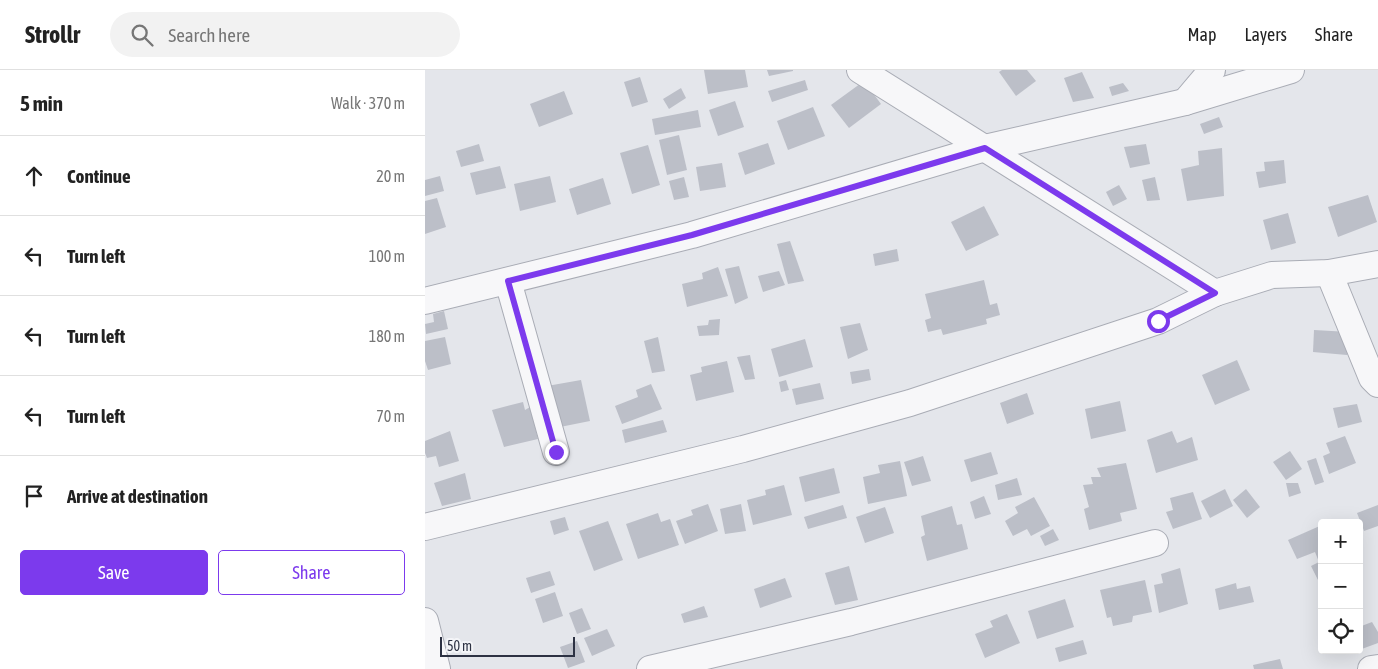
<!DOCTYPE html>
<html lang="en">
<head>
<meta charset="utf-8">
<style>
  :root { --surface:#fff; --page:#f2f2f2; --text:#222; --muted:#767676; --line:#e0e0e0; --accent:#7c3aed }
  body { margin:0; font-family:"Asap Condensed",sans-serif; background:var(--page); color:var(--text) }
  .controls { position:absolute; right:15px; bottom:15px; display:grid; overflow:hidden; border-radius:5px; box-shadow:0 5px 20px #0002 }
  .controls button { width:45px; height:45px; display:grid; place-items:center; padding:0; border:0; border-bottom:1px solid var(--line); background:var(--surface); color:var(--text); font:25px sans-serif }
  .scale { position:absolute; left:15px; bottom:12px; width:135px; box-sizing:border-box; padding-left:5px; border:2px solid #2d3243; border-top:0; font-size:14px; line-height:18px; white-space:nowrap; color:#2d3243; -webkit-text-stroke:4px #f4f5f8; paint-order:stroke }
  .stop { position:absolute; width:15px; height:15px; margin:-11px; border:4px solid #7c3aed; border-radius:50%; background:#fff }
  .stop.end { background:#7c3aed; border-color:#fff; box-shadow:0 1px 5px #0008 }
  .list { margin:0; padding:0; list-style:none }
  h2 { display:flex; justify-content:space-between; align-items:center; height:65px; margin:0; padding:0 20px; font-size:21px }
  h2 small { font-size:16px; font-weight:400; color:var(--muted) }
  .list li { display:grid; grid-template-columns:32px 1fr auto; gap:15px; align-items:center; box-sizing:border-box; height:80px; padding:0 20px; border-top:1px solid var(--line) }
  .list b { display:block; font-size:19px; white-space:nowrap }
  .list em { font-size:16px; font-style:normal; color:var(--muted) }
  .actions { display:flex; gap:10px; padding:15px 20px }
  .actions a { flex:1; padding:11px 0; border:1px solid var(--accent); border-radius:5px; text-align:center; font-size:18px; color:var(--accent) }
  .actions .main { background:var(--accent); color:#fff }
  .icon { flex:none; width:28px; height:28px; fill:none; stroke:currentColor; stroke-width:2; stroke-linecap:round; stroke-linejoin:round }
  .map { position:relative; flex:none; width:953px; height:599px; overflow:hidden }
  header { display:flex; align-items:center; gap:30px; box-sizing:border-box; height:70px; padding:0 25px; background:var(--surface); border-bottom:1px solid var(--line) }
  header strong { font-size:24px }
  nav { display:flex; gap:28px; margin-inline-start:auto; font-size:18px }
  .search { width:350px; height:45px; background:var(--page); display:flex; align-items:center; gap:12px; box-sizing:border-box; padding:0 18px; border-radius:28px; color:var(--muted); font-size:19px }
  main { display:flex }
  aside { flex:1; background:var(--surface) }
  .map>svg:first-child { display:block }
  .building { fill:#bcbfc8 }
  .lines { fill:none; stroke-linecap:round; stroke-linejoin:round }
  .minor-casing { stroke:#a9acb5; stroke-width:28 }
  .minor { stroke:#f7f7f9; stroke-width:26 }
  .route { stroke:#7c3aed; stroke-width:6 }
</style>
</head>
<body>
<header>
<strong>Strollr</strong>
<div class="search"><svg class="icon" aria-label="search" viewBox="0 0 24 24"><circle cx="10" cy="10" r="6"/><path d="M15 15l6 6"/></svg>Search here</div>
<nav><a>Map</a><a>Layers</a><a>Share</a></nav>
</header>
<main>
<aside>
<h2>5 min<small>Walk · 370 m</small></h2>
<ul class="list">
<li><svg class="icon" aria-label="ahead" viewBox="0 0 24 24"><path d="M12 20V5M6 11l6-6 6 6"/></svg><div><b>Continue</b></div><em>20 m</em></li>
<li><svg class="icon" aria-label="left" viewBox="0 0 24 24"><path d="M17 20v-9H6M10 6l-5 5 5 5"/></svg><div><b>Turn left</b></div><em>100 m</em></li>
<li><svg class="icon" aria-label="left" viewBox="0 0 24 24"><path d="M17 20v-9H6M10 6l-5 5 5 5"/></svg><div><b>Turn left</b></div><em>180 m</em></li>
<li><svg class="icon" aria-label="left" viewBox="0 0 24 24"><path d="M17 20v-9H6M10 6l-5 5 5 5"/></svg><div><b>Turn left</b></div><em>70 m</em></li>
<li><svg class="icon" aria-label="arrive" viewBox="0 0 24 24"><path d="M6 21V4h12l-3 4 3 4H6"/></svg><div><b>Arrive at destination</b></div></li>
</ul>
<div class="actions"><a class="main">Save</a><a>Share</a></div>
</aside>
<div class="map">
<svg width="953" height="599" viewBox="0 0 953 599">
  <rect width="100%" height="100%" fill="#e4e6eb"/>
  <g class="building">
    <path d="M279 0H320L323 17 283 24Z"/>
    <path d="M342 0H368V1L344 6Z"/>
    <path d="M577 0H602L611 11 591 26 574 2Z"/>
    <path d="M657 2 669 28 648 32 639 8Z"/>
    <path d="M215 7 223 32 207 37 199 12Z"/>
    <path d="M380 10 383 20 347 32 343 21Z"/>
    <path d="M439 11 456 34 424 58 406 35Z"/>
    <path d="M698 13 704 21 687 26 684 17Z"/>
    <path d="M256 18 261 28 244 39 238 29Z"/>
    <path d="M139 21 148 44 114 57 105 34Z"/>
    <path d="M310 31 319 57 293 66 284 40Z"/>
    <path d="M388 37 400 66 363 80 352 51Z"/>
    <path d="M273 40 276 57 230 65 227 49Z"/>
    <path d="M794 47 798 57 779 64 775 54Z"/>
    <path d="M254 65 262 100 242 105 234 70Z"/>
    <path d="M343 73 350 94 320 105 313 83Z"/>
    <path d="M54 74 59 91 36 97 31 81Z"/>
    <path d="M721 74 725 94 705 98 699 77Z"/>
    <path d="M223 75 235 115 207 124 195 83Z"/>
    <path d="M797 78 799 126 762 131 756 99 774 95 773 81Z"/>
    <path d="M859 90 861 113 834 118 831 102 840 101 839 92Z"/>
    <path d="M297 93 301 117 275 121 271 97Z"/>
    <path d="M75 96 81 118 51 125 45 103Z"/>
    <path d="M15 106 19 121 0 126V110Z"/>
    <path d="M125 106 131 132 95 141 89 114Z"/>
    <path d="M259 107 264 127 249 130 244 111Z"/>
    <path d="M730 107 735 130 722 131 717 110Z"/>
    <path d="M178 108 186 134 152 145 144 119Z"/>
    <path d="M694 115 702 129 688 136 681 122Z"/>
    <path d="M943 125 952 152 913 167 903 137Z"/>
    <path d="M12 128 21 157 0 164V131Z"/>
    <path d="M559 136 574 165 541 181 526 152Z"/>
    <path d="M863 143 871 173 846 180 838 150Z"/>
    <path d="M365 171 379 211 363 214 352 174Z"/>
    <path d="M472 179 474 191 450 196 448 184Z"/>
    <path d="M314 196 323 228 310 234 300 199Z"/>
    <path d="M293 197 303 226 262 237 257 214 278 209 277 203Z"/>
    <path d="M354 201 360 215 338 222 333 206Z"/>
    <path d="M559 210 565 235 572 233 575 245 561 249 562 254 518 265 516 259 503 262 500 250 506 248 500 224Z"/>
    <path d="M19 241 23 259 1 264 0 254 9 252 8 244Z"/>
    <path d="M295 249 294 265 274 266 272 256 283 255 284 250Z"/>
    <path d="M435 253 443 280 423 289 415 257Z"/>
    <path d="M889 260 924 262 922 285 888 282Z"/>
    <path d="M20 267 26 294 3 300 0 291V271Z"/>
    <path d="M233 267 240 301 227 303 219 271Z"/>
    <path d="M380 269 388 297 354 307 346 279Z"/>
    <path d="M325 285 330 309 320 310 312 287Z"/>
    <path d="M812 290 825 320 790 335 777 305Z"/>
    <path d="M302 291 309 322 271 331 265 305 277 302 276 297Z"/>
    <path d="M444 299 446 310 427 314 425 302Z"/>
    <path d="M156 310 165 351 130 358 122 316Z"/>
    <path d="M361 310 364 320 356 322 354 312Z"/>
    <path d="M395 313 399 329 371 335 367 319Z"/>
    <path d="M226 314 237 339 197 354 190 336 213 327 211 320Z"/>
    <path d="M602 323 609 344 582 354 575 333Z"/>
    <path d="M695 331 701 361 666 369 660 339Z"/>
    <path d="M98 332 100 340 105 337 113 369 79 377 67 340Z"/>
    <path d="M932 334 937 352 913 358 908 338Z"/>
    <path d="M238 350 242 362 200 373 197 360Z"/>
    <path d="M25 361 34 391 14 397 11 386 2 388 0 383V371Z"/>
    <path d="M747 361 752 373 767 367 773 390 731 403 722 370Z"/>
    <path d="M920 366 931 393 904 404 898 386 905 383 901 373Z"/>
    <path d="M865 381 877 399 861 410 848 392Z"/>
    <path d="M566 382 573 404 546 412 539 390Z"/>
    <path d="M498 386 506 411 487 416 479 392Z"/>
    <path d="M891 388 899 412 890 415 882 391Z"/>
    <path d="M475 391 482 426 443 434 438 407 455 403 453 395Z"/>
    <path d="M701 393 712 439 695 443 697 451 664 460 659 439 664 437 658 415 668 414 666 407H676L672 398Z"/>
    <path d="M409 398 415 423 380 432 374 407Z"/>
    <path d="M40 403 46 429 17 436 9 413Z"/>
    <path d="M592 408 597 425 573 430 570 415Z"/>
    <path d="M861 413H873L876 423 864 427Z"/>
    <path d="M359 415 367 445 328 455 322 430 341 425 340 420Z"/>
    <path d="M800 419 808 436 785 448 776 431Z"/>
    <path d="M821 419 835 437 822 448 808 430Z"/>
    <path d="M768 422 777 449 748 459 741 442 748 440 745 428Z"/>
    <path d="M559 426 566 444 550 449 545 432Z"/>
    <path d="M609 427 625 456 606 466 602 459 588 466 580 451 593 443 590 437Z"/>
    <path d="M283 434 293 461 260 474 251 451 268 445 266 440Z"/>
    <path d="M316 434 321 461 300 464 295 439Z"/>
    <path d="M418 435 422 448 383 459 379 447Z"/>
    <path d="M953 435V456L939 461 932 443Z"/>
    <path d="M527 436 532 455 537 454 543 479 502 491 496 467 500 465 496 446Z"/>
    <path d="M460 437 469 463 440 473 431 447Z"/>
    <path d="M233 443 236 452 245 449 254 475 213 489 201 454Z"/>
    <path d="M140 447 144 460 129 465 125 451Z"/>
    <path d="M183 451 198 490 169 501 154 461Z"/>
    <path d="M897 455V509L893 510 886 496 894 492 890 482 872 489 863 470Z"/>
    <path d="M628 459 634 470 620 476 615 466Z"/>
    <path d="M424 496 433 530 410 535 400 503Z"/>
    <path d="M755 498 763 534 734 543 729 515 738 513 736 504Z"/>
    <path d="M125 501 130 515 106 523 101 508Z"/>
    <path d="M360 508 367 527 335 538 329 519Z"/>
    <path d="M720 510 727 542 708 546 707 552 688 556 686 547 682 548 675 520Z"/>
    <path d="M811 513 812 519 825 516 829 532 794 540 790 519Z"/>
    <path d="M130 522 138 546 118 553 110 529Z"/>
    <path d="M640 529 649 557 612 569 603 541Z"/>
    <path d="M279 536 283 547 259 553 256 544Z"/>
    <path d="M157 538 166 559 152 564 144 543Z"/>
    <path d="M582 544 595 573 560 588 550 564 568 557 565 551Z"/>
    <path d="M947 552 953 562V573L934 580V557Z"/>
    <path d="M182 559 190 576 167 586 159 568Z"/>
    <path d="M658 570 662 584 634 592 630 578Z"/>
    <path d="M152 571 160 592 143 598 135 577Z"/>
    <path d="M855 589 858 599H829L828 595Z"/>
  </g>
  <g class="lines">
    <g class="minor-casing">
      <g id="minor">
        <path d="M435 0 790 223"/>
        <path d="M760 32 787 0"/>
        <path d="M904 203 947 308 953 314"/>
        <path d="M83 211 131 382"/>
        <path d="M0 231 267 165 560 78 760 32 866 0"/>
        <path d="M0 457 318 379 485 333 733 251 790 223 847 205 904 203 953 194"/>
        <path d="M0 551 12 599"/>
        <path d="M225 599 426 552 730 473"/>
        <path d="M946 599 953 598"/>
      </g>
    </g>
    <use href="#minor" class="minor"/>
  </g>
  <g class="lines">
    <path class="route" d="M131 382 83 211 267 165 560 78 790 223 733 251"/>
  </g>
</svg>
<div class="controls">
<button>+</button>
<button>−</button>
<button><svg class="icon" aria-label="locate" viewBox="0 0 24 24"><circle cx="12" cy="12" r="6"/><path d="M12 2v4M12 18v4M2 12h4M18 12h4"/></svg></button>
</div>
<div class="scale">50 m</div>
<div class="stop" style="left:733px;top:251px"></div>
<div class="stop end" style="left:131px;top:382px"></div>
</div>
</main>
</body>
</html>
